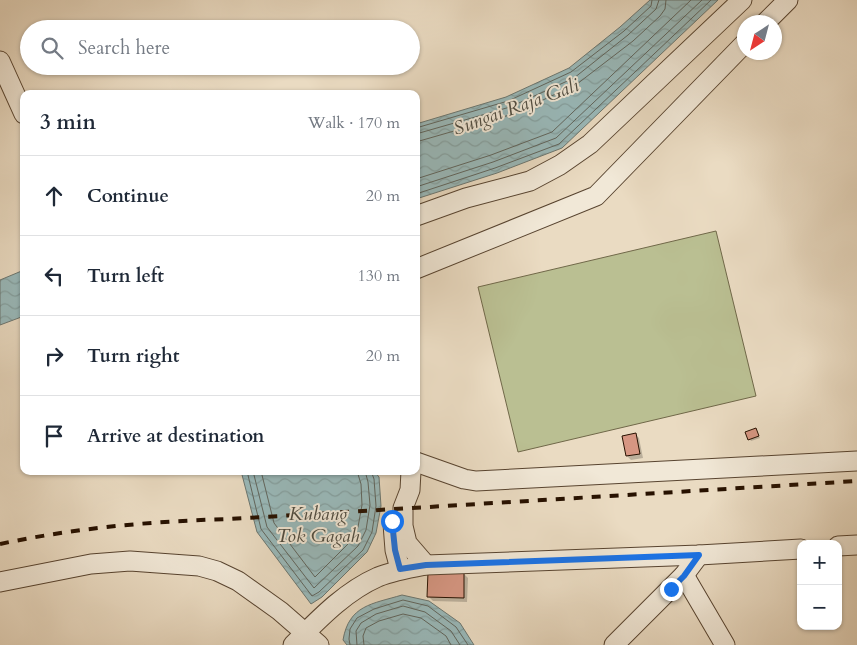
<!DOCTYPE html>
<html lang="en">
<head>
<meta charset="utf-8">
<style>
  :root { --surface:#fff; --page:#f2f2f3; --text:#1f2937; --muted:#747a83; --line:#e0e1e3 }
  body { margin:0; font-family:Cardo,serif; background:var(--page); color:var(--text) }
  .controls { position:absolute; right:15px; bottom:15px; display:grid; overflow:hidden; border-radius:10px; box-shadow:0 1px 4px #0004 }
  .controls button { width:45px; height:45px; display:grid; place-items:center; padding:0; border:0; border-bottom:1px solid var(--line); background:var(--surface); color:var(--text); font:25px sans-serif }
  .compass { position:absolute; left:737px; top:15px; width:45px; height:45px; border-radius:50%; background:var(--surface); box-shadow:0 1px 4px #0004; rotate:216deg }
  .stop { position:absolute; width:15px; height:15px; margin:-11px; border:4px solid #1a73e8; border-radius:50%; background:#fff }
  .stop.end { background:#1a73e8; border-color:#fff; box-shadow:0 1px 5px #0008 }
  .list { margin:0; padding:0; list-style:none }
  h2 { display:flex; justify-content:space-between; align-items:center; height:65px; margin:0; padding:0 20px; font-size:21px }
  h2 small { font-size:16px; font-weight:400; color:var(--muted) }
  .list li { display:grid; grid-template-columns:32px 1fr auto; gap:15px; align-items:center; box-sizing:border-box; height:80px; padding:0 20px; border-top:1px solid var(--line) }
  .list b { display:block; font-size:19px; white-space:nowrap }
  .list em { font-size:16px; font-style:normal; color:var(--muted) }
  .icon { flex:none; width:28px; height:28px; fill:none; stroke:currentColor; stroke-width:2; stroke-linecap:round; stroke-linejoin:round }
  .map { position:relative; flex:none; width:857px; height:645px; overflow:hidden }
  .search { position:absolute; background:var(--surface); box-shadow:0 1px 4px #0004; left:20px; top:20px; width:400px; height:55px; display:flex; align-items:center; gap:12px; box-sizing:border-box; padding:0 18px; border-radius:28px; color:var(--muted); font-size:19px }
  .panel { position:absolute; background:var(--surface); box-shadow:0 1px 4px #0004; left:20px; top:90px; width:400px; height:385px; border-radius:10px }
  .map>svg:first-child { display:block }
  .green { fill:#babf92; stroke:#706849 }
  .water { fill:url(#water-waves); stroke:#6b7670 }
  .shadow { fill:#0003 }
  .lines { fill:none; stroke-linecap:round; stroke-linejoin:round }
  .shore { stroke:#60655d; stroke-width:1 }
  .building { fill:#d69682; stroke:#271100 }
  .minor-casing { stroke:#584430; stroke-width:21 }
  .minor { stroke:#f1e8d7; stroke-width:19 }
  .rail { stroke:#271100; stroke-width:4; stroke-dasharray:9 9; stroke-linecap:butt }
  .route { stroke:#1a73e8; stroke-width:6 }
  .labels { text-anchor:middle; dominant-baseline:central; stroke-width:4; stroke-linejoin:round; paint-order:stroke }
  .water-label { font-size:19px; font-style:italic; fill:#4f4c41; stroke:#f1e8d7 }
</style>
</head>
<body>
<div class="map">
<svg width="857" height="645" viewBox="0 0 857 645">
  <defs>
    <pattern id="water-waves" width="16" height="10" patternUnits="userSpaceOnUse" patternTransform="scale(1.25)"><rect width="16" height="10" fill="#99b9ba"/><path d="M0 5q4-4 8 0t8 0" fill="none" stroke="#849e9e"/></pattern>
  </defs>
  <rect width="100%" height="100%" fill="#eadbc2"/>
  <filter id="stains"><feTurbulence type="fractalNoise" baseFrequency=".004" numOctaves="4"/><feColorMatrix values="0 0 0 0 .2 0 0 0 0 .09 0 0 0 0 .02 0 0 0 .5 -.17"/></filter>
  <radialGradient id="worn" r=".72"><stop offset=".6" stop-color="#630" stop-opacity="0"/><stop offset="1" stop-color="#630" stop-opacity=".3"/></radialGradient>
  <path class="green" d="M716 231 756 396 518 452 478 287Z"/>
  <g class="water">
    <path d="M650 0H718L562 148 497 173 416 199V124L506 97 569 68 620 27Z"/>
    <path d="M24 270V316L0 325V280Z"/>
    <path d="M241 471H374L379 477 381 506 376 533 367 552 322 597 311 604 257 532Z"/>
    <path d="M402 595 429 601 460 623 474 645H347L343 640C349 605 372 604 402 595Z"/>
  </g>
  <g class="shadow">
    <path d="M756 430 760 438 751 441 747 433Z"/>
    <path d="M635 434 639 438 643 458 631 460 627 456 623 437Z"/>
    <path d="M464 574 468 578 467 602 433 601 429 597Z"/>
  </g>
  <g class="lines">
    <g class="shore">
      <path d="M416 128 508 101 571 72 624 31 651 6 652 0"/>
      <path d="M416 134 510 107 574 78 628 35 656 9 659 0"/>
      <path d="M416 142 513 114 577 84 633 41 660 16 665 9 666 0"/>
      <path d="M416 179 491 155 552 132 691 0"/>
      <path d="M416 187 493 162 556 138 702 0"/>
      <path d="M416 194 495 168 559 144 711 0"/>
      <path d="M247 471 261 529 312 596 319 592 363 550 372 532 376 506 374 479 371 471"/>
      <path d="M253 471 267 527 314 588 358 546 366 530 370 505 368 482 365 471"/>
      <path d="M261 471 274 523 315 577 351 541 358 527 362 505 361 484 357 471"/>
      <path d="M350 645 349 639 350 629 357 618 374 609 403 600 428 606 456 627 468 645"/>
      <path d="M357 645 356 631 361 623 376 614 403 606 425 612 451 631 460 645"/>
      <path d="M364 645 363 636 366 628 379 621 403 614 421 618 446 636 451 645"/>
    </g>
  </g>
  <g class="building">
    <path d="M756 428 759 436 748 440 745 432Z"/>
    <path d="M636 433 640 454 626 456 622 436Z"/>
    <path d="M428 572 464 573V598L427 597Z"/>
  </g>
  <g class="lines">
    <g class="minor-casing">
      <g id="minor">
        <path d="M766 22 788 0"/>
        <path d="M0 61 24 114"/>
        <path d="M416 216 466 198 530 181 560 165 590 144 742 0"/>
        <path d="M416 269 596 196 744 44"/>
        <path d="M416 462 464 479 476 481 857 461"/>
        <path d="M411 471 410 490 403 508V526L407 543 426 565"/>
        <path d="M393 524 395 550 400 569"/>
        <path d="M838 546 857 545"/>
        <path d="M684 575 725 645"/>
        <path d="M0 582 91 564 130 561 199 566 217 571 238 581 280 611 319 645"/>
        <path d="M293 645C318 620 344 592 378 577 393 571 410 568 426 565L699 555 801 549"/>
        <path d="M614 645 684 575 699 555"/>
      </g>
    </g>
    <use href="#minor" class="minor"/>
    <path class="rail" d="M0 544C75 528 153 521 230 519L857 481"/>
  </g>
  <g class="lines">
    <path class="route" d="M392 521 395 550 400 569 426 565 699 555 684 576 671 589"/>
  </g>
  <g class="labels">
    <g class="water-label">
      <text transform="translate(516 107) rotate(-20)">Sungai Raja Gali</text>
      <text x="318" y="514">Kubang<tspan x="318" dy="22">Tok Gagah</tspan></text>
    </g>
  </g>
  <rect width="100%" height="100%" filter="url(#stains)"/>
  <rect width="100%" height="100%" fill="url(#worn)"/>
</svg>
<div class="controls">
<button>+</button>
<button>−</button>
</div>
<svg class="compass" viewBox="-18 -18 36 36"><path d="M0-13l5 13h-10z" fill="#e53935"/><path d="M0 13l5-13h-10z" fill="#747a83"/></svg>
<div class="stop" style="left:392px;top:521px"></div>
<div class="stop end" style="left:671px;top:589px"></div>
<div class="search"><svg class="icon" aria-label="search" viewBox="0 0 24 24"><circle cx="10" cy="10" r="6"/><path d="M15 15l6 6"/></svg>Search here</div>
<section class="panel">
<h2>3 min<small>Walk · 170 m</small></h2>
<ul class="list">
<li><svg class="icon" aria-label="ahead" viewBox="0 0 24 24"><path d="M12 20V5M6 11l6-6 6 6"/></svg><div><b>Continue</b></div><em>20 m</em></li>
<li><svg class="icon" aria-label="left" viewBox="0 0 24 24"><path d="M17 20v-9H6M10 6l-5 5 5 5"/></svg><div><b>Turn left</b></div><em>130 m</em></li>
<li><svg class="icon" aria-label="right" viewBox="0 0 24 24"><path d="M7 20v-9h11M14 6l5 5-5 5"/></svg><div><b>Turn right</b></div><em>20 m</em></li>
<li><svg class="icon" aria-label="arrive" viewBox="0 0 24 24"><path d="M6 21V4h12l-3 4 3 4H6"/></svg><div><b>Arrive at destination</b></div></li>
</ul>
</section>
</div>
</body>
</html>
